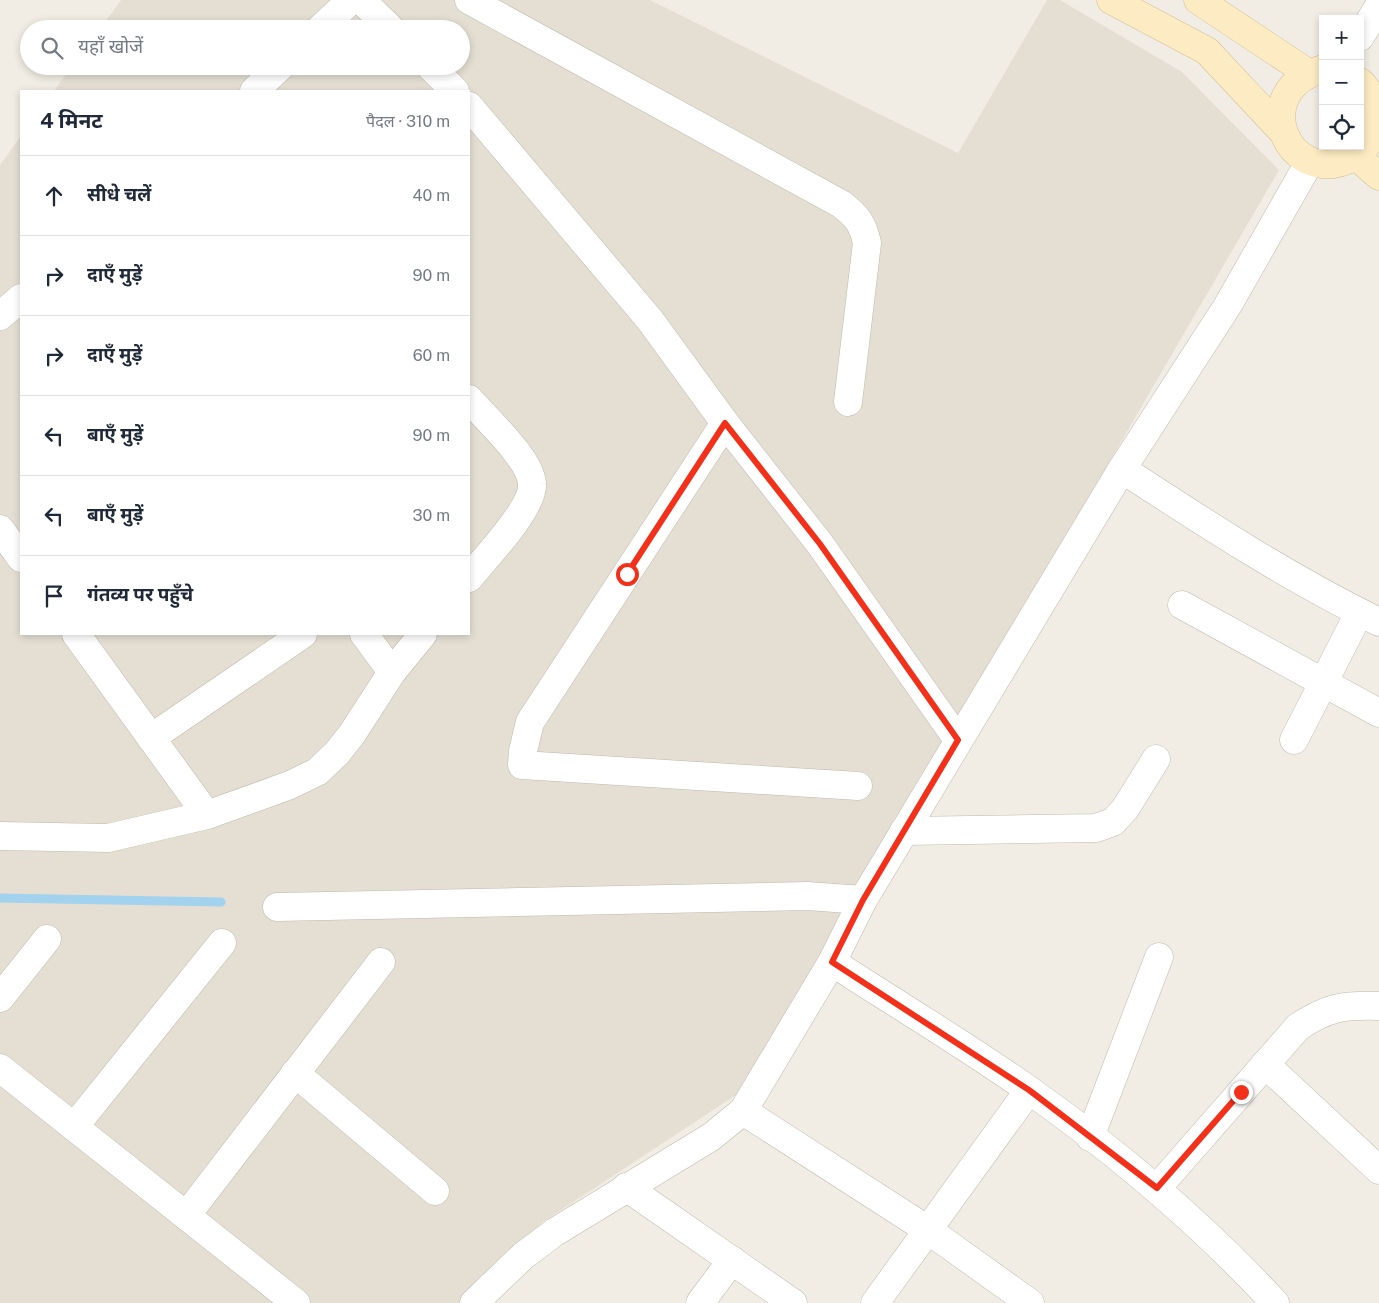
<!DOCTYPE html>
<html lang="hi">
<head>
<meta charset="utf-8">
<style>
  :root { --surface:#fff; --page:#f6f6f7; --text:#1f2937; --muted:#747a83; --line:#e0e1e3 }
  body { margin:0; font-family:"Public Sans","Noto Sans Devanagari",sans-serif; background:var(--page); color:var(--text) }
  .controls { position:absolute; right:15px; top:15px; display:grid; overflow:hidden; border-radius:0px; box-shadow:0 2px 8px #0003 }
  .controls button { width:45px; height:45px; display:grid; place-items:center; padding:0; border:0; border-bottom:1px solid var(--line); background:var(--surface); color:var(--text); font:25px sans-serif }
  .stop { position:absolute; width:15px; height:15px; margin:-11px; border:4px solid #f3301a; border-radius:50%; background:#fff }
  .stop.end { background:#f3301a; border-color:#fff; box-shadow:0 1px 5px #0008 }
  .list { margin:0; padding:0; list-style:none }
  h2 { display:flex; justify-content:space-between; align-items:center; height:65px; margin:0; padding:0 20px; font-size:21px }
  h2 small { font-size:16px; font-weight:400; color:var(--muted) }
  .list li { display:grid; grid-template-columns:32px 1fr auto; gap:15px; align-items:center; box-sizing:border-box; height:80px; padding:0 20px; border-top:1px solid var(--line) }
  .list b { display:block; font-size:19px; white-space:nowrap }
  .list em { font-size:16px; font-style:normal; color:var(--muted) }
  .icon { flex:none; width:28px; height:28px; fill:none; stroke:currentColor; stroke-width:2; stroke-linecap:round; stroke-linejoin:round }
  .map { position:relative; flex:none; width:1379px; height:1303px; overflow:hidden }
  .search { position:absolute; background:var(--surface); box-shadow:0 2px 8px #0003; left:20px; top:20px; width:450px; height:55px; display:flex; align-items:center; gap:12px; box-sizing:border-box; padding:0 18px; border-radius:28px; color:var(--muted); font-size:19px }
  .panel { position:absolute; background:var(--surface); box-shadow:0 2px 8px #0003; left:20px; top:90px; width:450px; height:545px; border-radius:0px }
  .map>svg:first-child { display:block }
  .residential { fill:#e5dfd3 }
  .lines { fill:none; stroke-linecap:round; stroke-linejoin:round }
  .stream { stroke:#a2d2ed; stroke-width:9 }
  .street-casing { stroke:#c0b7aa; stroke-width:29 }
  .secondary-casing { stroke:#d1be95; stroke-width:29 }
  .street { stroke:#fff; stroke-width:28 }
  .secondary { stroke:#fdecc3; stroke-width:28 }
  .route { stroke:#f3301a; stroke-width:6 }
</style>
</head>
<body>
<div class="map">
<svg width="1379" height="1303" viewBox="0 0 1379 1303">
  <rect width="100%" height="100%" fill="#f2ede4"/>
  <path class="residential" d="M121 0H650L958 153 1047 0H1060L1182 72 1279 170 745 1089 543 1222 459 1303H0V165L21 136V634H469V91H54L72 66H461V29H100Z"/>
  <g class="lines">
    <path class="stream" d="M0 898 221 902"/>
    <g class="street-casing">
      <g id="street">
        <path d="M361 0 391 29"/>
        <path d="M469 0 841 204C857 216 863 224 867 243L848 402"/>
        <path d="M320 29 351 0"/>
        <path d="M1360 37 1379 6"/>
        <path d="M430 66 455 91"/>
        <path d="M254 91 281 66"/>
        <path d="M469 106 650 320 725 423 820 544 958 740"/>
        <path d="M0 316 21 298"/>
        <path d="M469 399C485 418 531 459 532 484 534 508 484 559 469 578"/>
        <path d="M725 423 530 722 523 751 522 765 858 786"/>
        <path d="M1122 469C1206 524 1289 578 1379 622"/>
        <path d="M0 529 21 558"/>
        <path d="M1182 605 1379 713"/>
        <path d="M76 634 207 815"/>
        <path d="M364 634 392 672"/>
        <path d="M151 738 303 634"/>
        <path d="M1294 740 1359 613"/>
        <path d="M904 831 1096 828 1113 822 1125 809 1156 759"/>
        <path d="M0 836 108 838 207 815 290 785 317 772 337 753 352 734 392 672 423 634"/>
        <path d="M277 907 807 896 863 900"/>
        <path d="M832 962C898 1005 965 1045 1029 1090 1118 1153 1201 1223 1275 1303"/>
        <path d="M0 998 47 939"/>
        <path d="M1265 1064 1379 1170"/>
        <path d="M0 1068 296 1303"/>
        <path d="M295 1073 435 1191"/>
        <path d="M743 1111 928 1230 1030 1303"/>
        <path d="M74 1127 222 943"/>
        <path d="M1090 1137 1159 957"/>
        <path d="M626 1187 793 1303"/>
        <path d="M1157 1188 1298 1027C1328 1007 1343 1005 1379 1006"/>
        <path d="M186 1216 381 962"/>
        <path d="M474 1303 523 1256 555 1232 711 1137 743 1111 832 962 863 900 1122 469 1228 305 1310 161"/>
        <path d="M700 1303 732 1260"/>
        <path d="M875 1303 1029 1090"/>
      </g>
    </g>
    <g class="secondary-casing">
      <g id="secondary">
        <path d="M1111 0 1207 51 1282 131"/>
        <path d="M1198 0 1308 73"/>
        <path d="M1323 69C1246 90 1287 190 1352 158 1363 152 1372 140 1374 128 1377 111 1373 94 1360 82"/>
        <path d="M1356 156 1379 176"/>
      </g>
    </g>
    <use href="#street" class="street"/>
    <use href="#secondary" class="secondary"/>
  </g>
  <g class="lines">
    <path class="route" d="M627 574 725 423 820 544 958 740 863 900 832 962 1029 1090 1157 1188 1241 1092"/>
  </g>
</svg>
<div class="controls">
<button>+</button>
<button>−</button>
<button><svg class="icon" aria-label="locate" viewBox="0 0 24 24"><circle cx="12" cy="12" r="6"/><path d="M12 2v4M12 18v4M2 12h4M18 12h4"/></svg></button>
</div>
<div class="stop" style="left:627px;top:574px"></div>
<div class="stop end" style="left:1241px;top:1092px"></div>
<div class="search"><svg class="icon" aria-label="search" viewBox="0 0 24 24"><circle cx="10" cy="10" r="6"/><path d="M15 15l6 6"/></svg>यहाँ खोजें</div>
<section class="panel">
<h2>4 मिनट<small>पैदल · 310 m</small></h2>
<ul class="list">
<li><svg class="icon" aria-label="ahead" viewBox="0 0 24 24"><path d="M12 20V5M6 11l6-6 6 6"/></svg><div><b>सीधे चलें</b></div><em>40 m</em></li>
<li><svg class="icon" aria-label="right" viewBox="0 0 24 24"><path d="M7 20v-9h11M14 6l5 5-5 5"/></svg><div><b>दाएँ मुड़ें</b></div><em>90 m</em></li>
<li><svg class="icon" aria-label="right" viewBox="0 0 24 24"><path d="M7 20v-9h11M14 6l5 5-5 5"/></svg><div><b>दाएँ मुड़ें</b></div><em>60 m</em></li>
<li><svg class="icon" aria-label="left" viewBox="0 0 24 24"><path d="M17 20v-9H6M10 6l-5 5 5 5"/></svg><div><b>बाएँ मुड़ें</b></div><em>90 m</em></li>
<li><svg class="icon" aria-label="left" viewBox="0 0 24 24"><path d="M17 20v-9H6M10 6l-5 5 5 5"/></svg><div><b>बाएँ मुड़ें</b></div><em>30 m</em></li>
<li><svg class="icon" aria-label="arrive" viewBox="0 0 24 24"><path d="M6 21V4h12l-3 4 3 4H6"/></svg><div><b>गंतव्य पर पहुँचे</b></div></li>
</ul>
</section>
</div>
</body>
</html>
